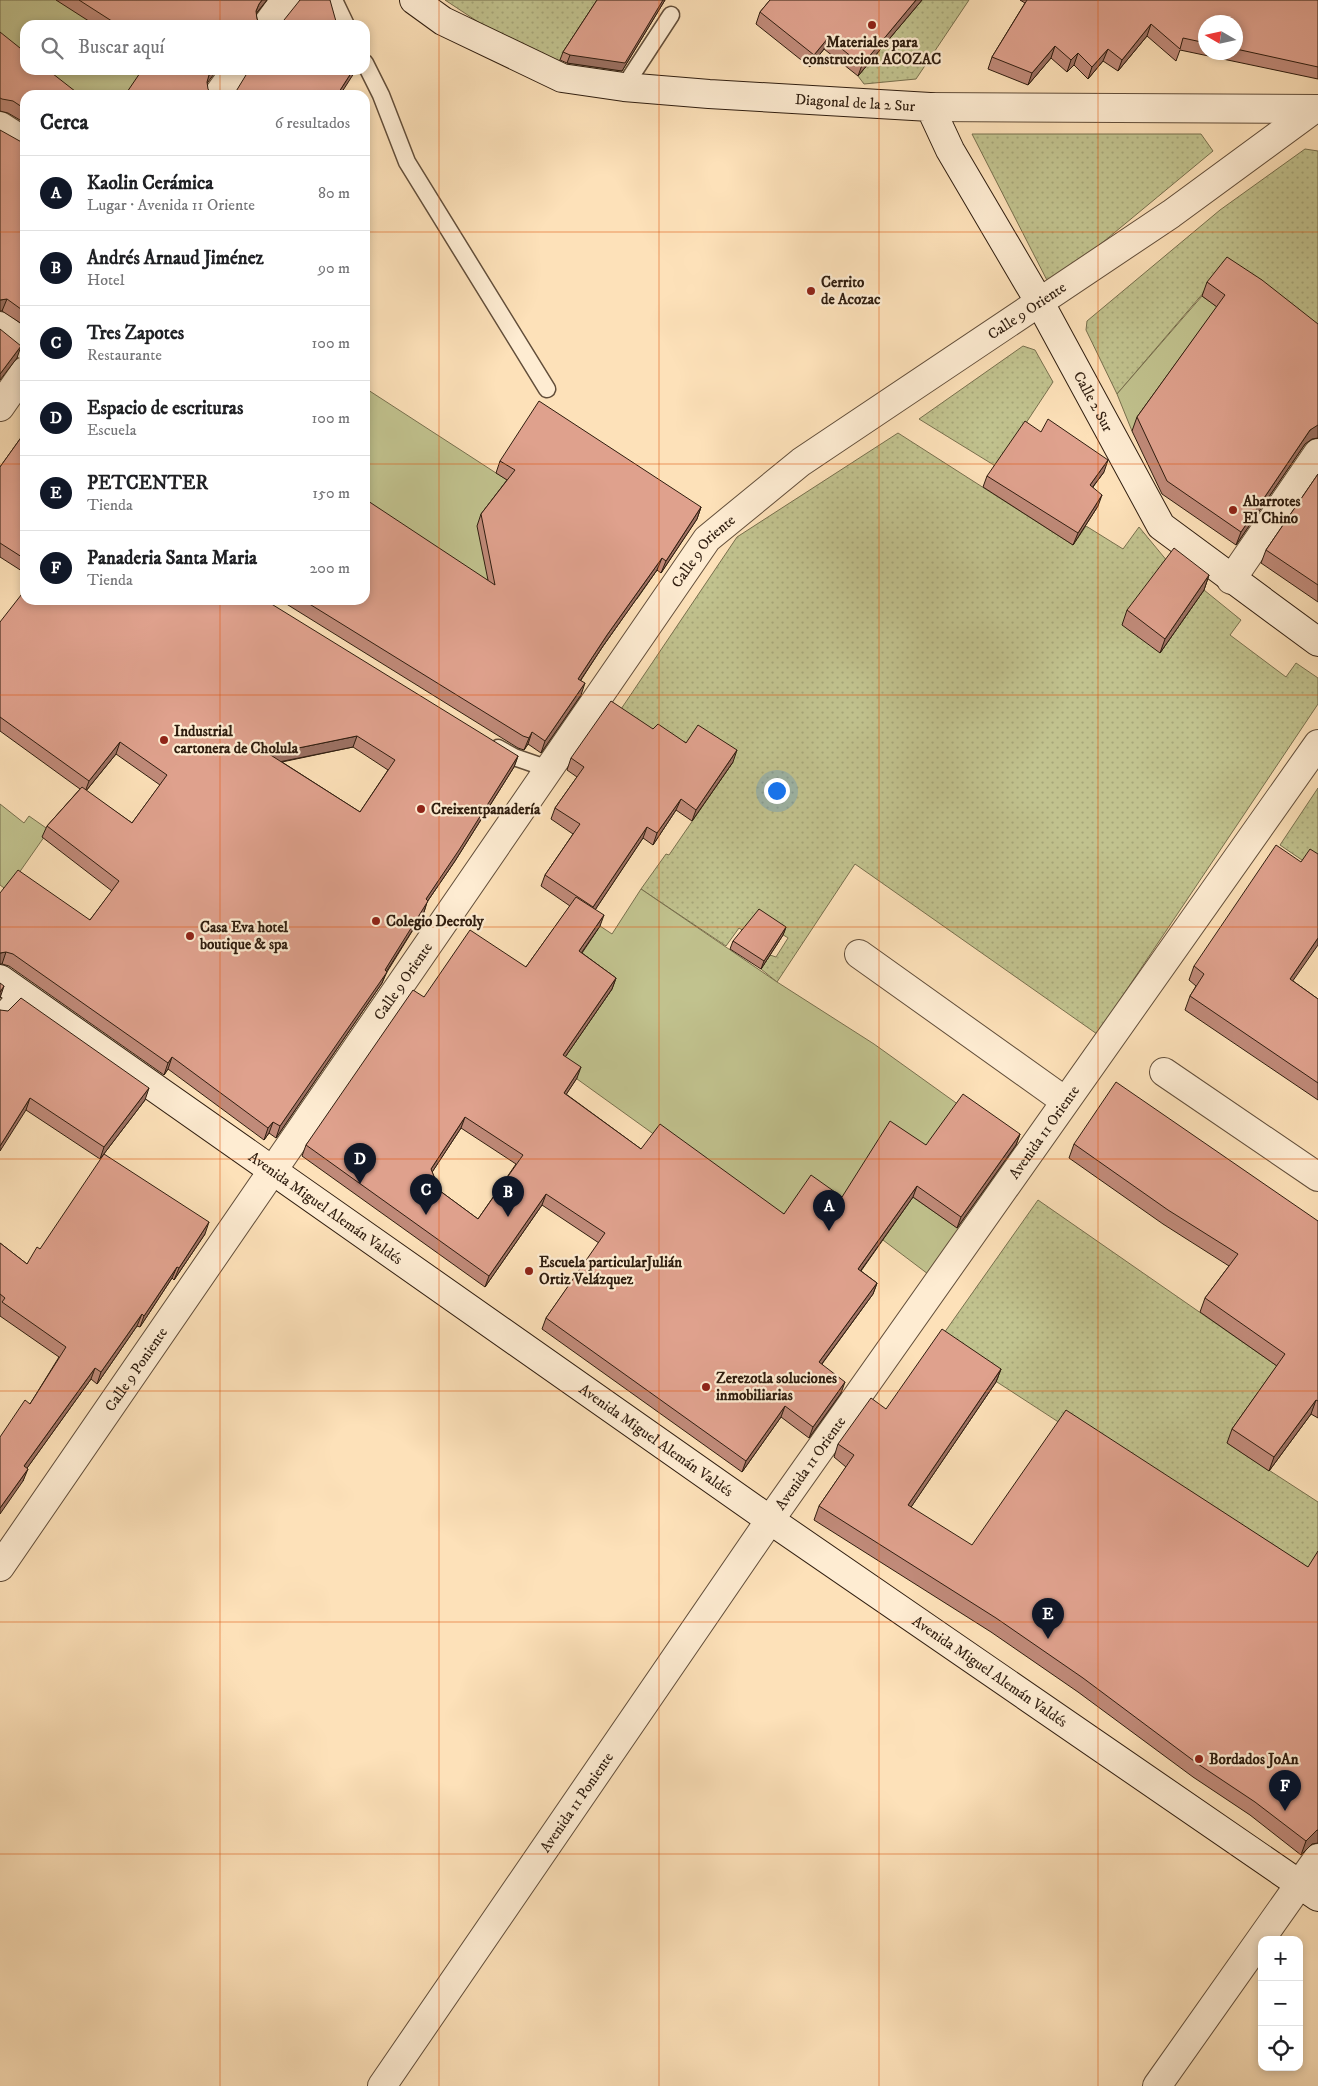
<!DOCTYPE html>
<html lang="es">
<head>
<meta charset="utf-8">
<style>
  :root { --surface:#fff; --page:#f6f6f6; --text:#202124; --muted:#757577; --line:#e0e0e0; --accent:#111827 }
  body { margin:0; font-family:"IM FELL DW Pica",serif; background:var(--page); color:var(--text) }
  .controls { position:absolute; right:15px; bottom:15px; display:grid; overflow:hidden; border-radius:10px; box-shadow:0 2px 8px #0003 }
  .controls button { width:45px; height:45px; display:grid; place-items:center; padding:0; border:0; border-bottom:1px solid var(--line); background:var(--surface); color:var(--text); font:25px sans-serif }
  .compass { position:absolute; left:1198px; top:15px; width:45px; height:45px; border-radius:50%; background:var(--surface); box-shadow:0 2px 8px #0003; rotate:279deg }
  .you { position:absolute; left:776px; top:790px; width:18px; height:18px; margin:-12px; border:4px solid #fff; border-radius:50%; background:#1a73e8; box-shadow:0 0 0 8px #1a73e833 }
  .badge { display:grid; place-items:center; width:32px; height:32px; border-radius:50%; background:var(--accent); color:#fff; font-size:16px; font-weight:700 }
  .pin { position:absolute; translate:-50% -41px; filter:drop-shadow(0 1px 2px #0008) }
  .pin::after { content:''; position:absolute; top:26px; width:18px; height:15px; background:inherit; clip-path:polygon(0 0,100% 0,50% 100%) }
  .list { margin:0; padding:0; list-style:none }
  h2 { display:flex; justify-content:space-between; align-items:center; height:65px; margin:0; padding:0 20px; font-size:21px }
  h2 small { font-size:16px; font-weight:400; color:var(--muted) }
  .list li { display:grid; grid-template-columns:32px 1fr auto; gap:15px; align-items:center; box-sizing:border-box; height:75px; padding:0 20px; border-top:1px solid var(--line) }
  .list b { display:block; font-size:19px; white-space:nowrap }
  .list p { margin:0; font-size:16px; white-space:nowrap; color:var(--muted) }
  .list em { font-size:16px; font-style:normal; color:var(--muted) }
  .icon { flex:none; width:28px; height:28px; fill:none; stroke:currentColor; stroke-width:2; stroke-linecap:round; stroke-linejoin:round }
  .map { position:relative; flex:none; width:1318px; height:2086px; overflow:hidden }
  .search { position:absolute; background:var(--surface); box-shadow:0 2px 8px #0003; left:20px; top:20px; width:350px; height:55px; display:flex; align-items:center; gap:12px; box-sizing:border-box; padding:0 18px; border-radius:15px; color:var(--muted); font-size:19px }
  .panel { position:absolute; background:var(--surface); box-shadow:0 2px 8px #0003; left:20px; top:90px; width:350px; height:515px; border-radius:15px }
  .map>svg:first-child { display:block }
  .grass { fill:url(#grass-dots); stroke:#78704e }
  .garden { fill:#c1c28e; stroke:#78704e }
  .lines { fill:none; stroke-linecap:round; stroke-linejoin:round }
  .service-casing { stroke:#624e3a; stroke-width:19 }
  .minor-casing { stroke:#624e3a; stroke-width:30 }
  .secondary-casing { stroke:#2f1d0f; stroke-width:30 }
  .service { stroke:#feecd2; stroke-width:16 }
  .minor { stroke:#feecd2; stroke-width:28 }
  .secondary { stroke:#feecd2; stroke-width:28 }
  .wall { fill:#c08a79; stroke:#2f1d0f; fill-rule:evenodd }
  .shaded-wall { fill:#9c7163; stroke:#2f1d0f }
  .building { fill:#dfa18d; stroke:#2f1d0f; fill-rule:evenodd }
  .grid { fill:none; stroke:#df560c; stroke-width:1; stroke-opacity:0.55 }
  .poi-dot { fill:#8f2418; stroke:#feecd2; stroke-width:2 }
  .labels { text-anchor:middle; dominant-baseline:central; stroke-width:4.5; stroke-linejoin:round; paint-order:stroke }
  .poi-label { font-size:15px; font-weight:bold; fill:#2f1d0f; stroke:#feecd2; text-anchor:start }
  .street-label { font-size:15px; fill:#2f1d0f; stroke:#feecd2 }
</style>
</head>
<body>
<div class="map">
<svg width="1318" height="2086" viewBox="0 0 1318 2086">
  <defs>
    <pattern id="grass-dots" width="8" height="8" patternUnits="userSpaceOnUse" patternTransform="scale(1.25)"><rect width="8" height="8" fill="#c1c28e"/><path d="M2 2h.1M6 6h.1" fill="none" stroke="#a6a679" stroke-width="1.8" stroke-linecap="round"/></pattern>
  </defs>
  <rect width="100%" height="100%" fill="#fde1b9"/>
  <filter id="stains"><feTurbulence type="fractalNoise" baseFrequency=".004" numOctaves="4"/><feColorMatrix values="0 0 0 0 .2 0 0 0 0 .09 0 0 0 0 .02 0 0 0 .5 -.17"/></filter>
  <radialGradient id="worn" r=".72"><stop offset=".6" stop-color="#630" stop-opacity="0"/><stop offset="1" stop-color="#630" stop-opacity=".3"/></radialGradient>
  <g class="grass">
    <path d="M445 0H599L559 61 513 45Z"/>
    <path d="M922 0H969L916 79 864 84 858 76Z"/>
    <path d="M972 134H1201L1213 151 1050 286Z"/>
    <path d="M1305 149 1318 151V342L1222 271 1117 394 1086 330 1087 321 1220 210Z"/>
    <path d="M1023 346 1035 350 1053 382 997 467 919 419Z"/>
    <path d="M898 433 1073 545 1086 526 1123 549 1139 527 1168 562 1160 653 1204 590 1241 620 1230 635 1286 677 1296 663 1318 678V704L1097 1034 855 864 777 982 761 969 770 955 776 957 788 938 756 917 744 931 739 928 726 946 641 889 666 854 669 855 733 762 681 755 615 718 737 537Z"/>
    <path d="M1318 788V871L1280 845Z"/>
    <path d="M1038 1200 1280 1368 1227 1443 1318 1502V1557L1303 1581 937 1343Z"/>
  </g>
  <g class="garden">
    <path d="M0 0H57L97 25H25V63L0 45Z"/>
    <path d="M35 70H146L135 95H69Z"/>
    <path d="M1202 296 1220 309 1132 431 1117 394Z"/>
    <path d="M365 388 496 473 657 570 637 599 614 583 598 607 620 622 592 662 365 514Z"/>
    <path d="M0 804 24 823 29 816 49 830 7 890 0 885Z"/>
    <path d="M641 889 777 982 874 1044 959 1105 937 1135 995 1177 983 1196 886 1132 866 1165 959 1229 928 1274 883 1240 780 1225 559 1066 612 989 575 962 600 926 612 934Z"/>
  </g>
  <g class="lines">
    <g class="service-casing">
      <g id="service">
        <path d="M334 0 346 25"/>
        <path d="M365 63 381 95 407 162 547 389"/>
        <path d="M624 87 671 15"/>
        <path d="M498 748 514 757 549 769"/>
        <path d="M0 1014 18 992"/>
      </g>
    </g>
    <g class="minor-casing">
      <g id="minor">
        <path d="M267 25 285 0"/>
        <path d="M218 95 236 70"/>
        <path d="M930 107 1318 109"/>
        <path d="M0 126 25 142"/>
        <path d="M0 326 25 345"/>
        <path d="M0 407 25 371"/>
        <path d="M1231 580 1318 453"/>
        <path d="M859 954 1065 1101"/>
        <path d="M1164 1072 1318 1177"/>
        <path id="s1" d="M0 1567 707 539 801 462 1171 214 1314 109"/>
        <path id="s2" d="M382 2086 770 1520 1318 744"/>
        <path d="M1157 2086 1318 1858"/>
      </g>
    </g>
    <g class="secondary-casing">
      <g id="secondary">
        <path id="s3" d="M414 0 443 21 562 78 624 87 709 94 930 107 950 150 1040 303 1161 526 1318 642"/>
        <path id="s4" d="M0 979 770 1520 1318 1897"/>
      </g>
    </g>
    <use href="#service" class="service"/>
    <use href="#minor" class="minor"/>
    <use href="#secondary" class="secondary"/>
  </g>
  <g class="wall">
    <path d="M56 0H267L256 14 257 19 261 25H95Z"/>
    <path d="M597 0H665L622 71 567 63 560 60 563 52Z"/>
    <path d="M770 0H922L858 76 824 49 810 67 756 24 760 12Z"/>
    <path d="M1020 0H1318V79L1180 50 1176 61 1147 36 1118 71 1103 61 1088 79 1074 65 1067 72 1051 58 1028 85 988 69 992 57 1025 3ZM1206 22H1236V52H1206Z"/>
    <path d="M0 32 25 95V123L8 113 0 111Z"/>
    <path d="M25 144V326L2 311Z"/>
    <path d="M1207 282 1318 324V438L1312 439 1305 444 1236 545 1162 494 1132 431 1137 417 1217 307 1202 296Z"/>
    <path d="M25 432V573L0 557V467Z"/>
    <path d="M500 461 701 507 697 519 661 573 657 570 603 646 581 680V695L541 753 528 744 524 750 518 748 280 600H365L488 580 477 526 481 514 507 480 496 473Z"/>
    <path d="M1104 472 1093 487 1098 506 1073 545 983 487 987 476Z"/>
    <path d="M1318 474V602L1261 563 1266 550Z"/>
    <path d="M1209 575 1204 590 1160 653 1122 625 1127 610Z"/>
    <path d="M0 622 518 756 514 767 455 861 427 902 424 912 387 972 382 983 276 1138 269 1133 264 1140 168 1069 164 1075 9 966 2 964 0 893 90 920 112 891 42 837 47 826 80 789 0 731ZM353 747 388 770 360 812 282 762ZM116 754 160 785 132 823 86 791Z"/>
    <path d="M653 729 733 762 692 821 676 810 653 845 643 838 595 910 600 926 582 953 616 978 612 989 565 1057 577 1078 566 1094 641 1149 784 1214 842 1197 926 1145 1020 1134 1016 1145 957 1228 913 1197 861 1271 877 1283 873 1294 822 1364 841 1393 809 1438 781 1417 742 1472 542 1329 546 1318 599 1243 542 1205 485 1287 302 1156 306 1145 424 997 526 967 570 906 541 886 545 875 573 834 551 819 555 808 577 777 567 770 571 758ZM461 1128 516 1164 478 1219 440 1191 432 1172Z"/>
    <path d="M786 927 783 935 761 969 730 949 733 941Z"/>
    <path d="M1194 966 1293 981 1318 999V1100L1185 1010 1190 996 1196 986 1189 980Z"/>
    <path d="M0 1010 145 1100 100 1159 26 1110Z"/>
    <path d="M1074 1144 1318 1221V1418L1311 1414 1269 1471 1227 1443 1232 1429 1277 1366 1200 1312 1205 1298 1229 1266 1163 1224 1069 1158Z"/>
    <path d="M205 1234 174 1280 172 1278 140 1327 137 1326 97 1384 91 1379 27 1468 23 1481 30 1404 59 1357 0 1316V1243L27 1264 40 1249Z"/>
    <path d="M1001 1369 996 1382 911 1507 1312 1844 1301 1855 1250 1815 1193 1777 1078 1692 991 1632 814 1520 819 1506 846 1467 834 1457 838 1444 886 1409Z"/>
  </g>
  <g class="shaded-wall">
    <path d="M262 0H267L254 16 259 4Z"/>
    <path d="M663 0H665L622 71 567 63 570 55Z"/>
    <path d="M916 0H922L858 76 862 65Z"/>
    <path d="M1151 24 1147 36 1118 71 1122 60Z"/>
    <path d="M828 38 824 49 810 67 814 55Z"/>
    <path d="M1055 46 1051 58 1028 85 1032 73Z"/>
    <path d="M1108 49 1103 61 1088 79 1092 67Z"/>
    <path d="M1078 53 1074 65 1067 72 1071 60Z"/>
    <path d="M213 70H217L205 86 209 75Z"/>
    <path d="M353 70H356L340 95H337Z"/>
    <path d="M7 299 2 311H0V300Z"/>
    <path d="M21 346 17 358 0 380V374Z"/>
    <path d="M1317 425H1318V438L1312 439 1305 444 1236 545 1241 532 1310 430Z"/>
    <path d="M1108 460 1104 472 1085 497 1090 485Z"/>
    <path d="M1102 495 1098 506 1073 545 1078 533Z"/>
    <path d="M701 507 697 519 661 573 666 561Z"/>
    <path d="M662 558 657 570 603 646 574 690 578 679 607 635Z"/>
    <path d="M1209 575 1204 590 1160 653 1165 639Z"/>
    <path d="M585 683 581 695 541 753 545 741Z"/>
    <path d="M532 732 528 744 524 750 529 738Z"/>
    <path d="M357 736 353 747 264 765 269 754Z"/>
    <path d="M120 742 116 754 85 792 89 781Z"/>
    <path d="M737 750 733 762 692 821 696 810Z"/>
    <path d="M518 756 514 767 455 861 427 902 424 912 386 972 382 983 276 1138 280 1126 385 970 426 899Z"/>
    <path d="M681 799 676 810 653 845 657 833Z"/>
    <path d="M647 827 643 838 589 919 593 907Z"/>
    <path d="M604 915 600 926 575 962 579 951Z"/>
    <path d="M786 927 783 935 761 969 764 961Z"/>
    <path d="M1318 938V945L1285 992 1290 979Z"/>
    <path d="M6 952 2 964H0V953Z"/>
    <path d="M616 978 612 989 559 1066 563 1055Z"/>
    <path d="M4 986 0 998V992Z"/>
    <path d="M172 1057 168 1069 164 1075 168 1063Z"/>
    <path d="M581 1067 577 1078 560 1104 564 1093Z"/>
    <path d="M149 1088 145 1100 100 1159 104 1147Z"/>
    <path d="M30 1098 26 1110 0 1151V1146Z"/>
    <path d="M465 1117 461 1128 427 1180 431 1169Z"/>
    <path d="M273 1122 269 1133 264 1140 268 1128Z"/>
    <path d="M1020 1134 1016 1145 957 1228 961 1217Z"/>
    <path d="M917 1186 913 1197 854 1280 858 1269Z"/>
    <path d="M546 1194 542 1205 485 1287 489 1276Z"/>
    <path d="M209 1222 205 1234 174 1280 179 1268Z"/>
    <path d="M177 1267 172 1278 140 1327 144 1316Z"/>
    <path d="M877 1283 873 1294 815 1373 819 1362Z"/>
    <path d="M142 1314 137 1326 97 1384 101 1372Z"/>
    <path d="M95 1368 91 1379 20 1478 24 1466Z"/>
    <path d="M1001 1369 996 1382 903 1519 908 1505Z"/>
    <path d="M845 1382 841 1393 809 1438 813 1427Z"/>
    <path d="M1316 1400 1311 1414 1269 1471 1274 1457Z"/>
    <path d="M785 1406 781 1417 742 1472 746 1461Z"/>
    <path d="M28 1469 23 1481 0 1514V1508Z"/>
    <path d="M1317 1830H1318V1843L1312 1844 1301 1855 1306 1841Z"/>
  </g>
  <g class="building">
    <path d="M79 0H262L259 4 256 11 257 19 261 25H118Z"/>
    <path d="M300 0H330L337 25H280Z"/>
    <path d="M597 0H663L625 63 570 55 563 52Z"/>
    <path d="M770 0H916L862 65 828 38 814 55 760 12Z"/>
    <path d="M1027 0H1318V67L1236 49V22H1206V43L1183 38 1180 49 1151 24 1122 60 1108 49 1092 67 1078 53 1071 60 1055 46 1032 73 992 57Z"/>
    <path d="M0 32 25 52V70H48L80 95H25V109L13 101 2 99 0 98Z"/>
    <path d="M142 70H213L209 75 207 82 208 89 212 95H125Z"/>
    <path d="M249 70H353L337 95H232L235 93Z"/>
    <path d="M0 130 25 144V312L7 299 0 300Z"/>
    <path d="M1227 257 1262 280 1318 324V425L1310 430 1241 532 1167 481 1137 417 1225 295 1207 282Z"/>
    <path d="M0 329 21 346 0 374Z"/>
    <path d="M539 401 701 507 666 561 662 558 607 635 578 679 585 683 545 741 532 732 529 738 523 736 303 600H365V499L495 585 481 514 515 470 500 461Z"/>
    <path d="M1048 419 1108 460 1090 485 1102 495 1078 533 987 476 1025 421 1041 432Z"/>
    <path d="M25 432V559L0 543V467Z"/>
    <path d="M1318 474V585L1266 550Z"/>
    <path d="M1174 548 1209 575 1165 639 1127 610Z"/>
    <path d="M25 590V600H265L518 756 459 850 426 899 428 901 385 970 387 972 280 1126 273 1122 268 1128 172 1057 168 1063 13 954 6 952 0 953V893L18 870 90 920 119 881 47 826 82 787 132 823 167 775 120 742 89 781 0 717V622ZM357 736 395 760 360 812 269 754Z"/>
    <path d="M611 701 653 729 658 724 686 743 698 725 737 750 696 810 681 799 657 833 647 827 593 907 545 875 580 824 555 808 584 767 571 758Z"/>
    <path d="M1276 845 1301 862 1310 849 1318 854V938L1290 979 1318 999V1083L1190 996 1204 974 1194 966Z"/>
    <path d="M576 897 604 915 579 951 616 978 563 1055 581 1067 564 1093 641 1149 660 1124 784 1214 811 1175 842 1197 890 1121 926 1145 963 1094 1020 1134 961 1217 917 1186 858 1269 877 1283 819 1362 845 1382 813 1427 785 1406 746 1461 546 1318 605 1233 546 1194 489 1276 306 1145 413 990 424 997 470 930 526 967ZM465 1117 523 1155 478 1219 440 1191 431 1169Z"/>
    <path d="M759 909 786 927 764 961 733 941Z"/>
    <path d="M0 983 4 986 0 992Z"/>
    <path d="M21 998 149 1088 104 1147 30 1098 0 1146V1010L8 1011Z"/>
    <path d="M1116 1082 1318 1221V1401L1316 1400 1274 1457 1232 1429 1285 1354 1205 1298 1238 1254 1168 1210 1074 1144Z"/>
    <path d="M104 1154 209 1222 179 1268 177 1267 144 1316 142 1314 101 1372 95 1368 24 1466 28 1469 0 1508V1437L25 1400 30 1404 66 1347 2 1302 5 1298 0 1294V1243L27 1264 37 1247 40 1249Z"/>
    <path d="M942 1329 1001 1369 908 1505 972 1545 1066 1410 1308 1567 1318 1551V1830H1317L1306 1841 1255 1802 1198 1764 1083 1678 996 1618 819 1506 854 1455 838 1444 871 1398 886 1409Z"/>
  </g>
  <path class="grid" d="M220 0V25M439 0V2086M659 0V2086M879 0V2086M1098 0V2086M220 70V95M0 232H25M365 232H1318M0 464H25M365 464H1318M220 600V2086M0 695H1318M0 927H1318M0 1159H1318M0 1391H1318M0 1622H1318M0 1854H1318"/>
  <g class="poi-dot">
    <circle cx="872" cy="25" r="5"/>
    <circle cx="811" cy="291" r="5"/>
    <circle cx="1233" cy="510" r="5"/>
    <circle cx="164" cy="740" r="5"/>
    <circle cx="421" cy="809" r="5"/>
    <circle cx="376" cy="921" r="5"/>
    <circle cx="190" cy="936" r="5"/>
    <circle cx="529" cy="1271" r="5"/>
    <circle cx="706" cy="1387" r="5"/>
    <circle cx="1199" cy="1759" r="5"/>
  </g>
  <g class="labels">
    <g class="poi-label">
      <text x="872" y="42" text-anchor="middle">Materiales para<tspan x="872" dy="17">construccion ACOZAC</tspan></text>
      <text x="821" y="282">Cerrito<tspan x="821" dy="17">de Acozac</tspan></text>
      <text x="1243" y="501">Abarrotes<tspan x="1243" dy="17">El Chino</tspan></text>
      <text x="174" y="731">Industrial<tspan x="174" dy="17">cartonera de Cholula</tspan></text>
      <text x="431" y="809">Creixentpanadería</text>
      <text x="386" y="921">Colegio Decroly</text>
      <text x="200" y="927">Casa Eva hotel<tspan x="200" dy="17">boutique &amp; spa</tspan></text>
      <text x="539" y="1262">Escuela particularJulián<tspan x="539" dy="17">Ortiz Velázquez</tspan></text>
      <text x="716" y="1378">Zerezotla soluciones<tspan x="716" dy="17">inmobiliarias</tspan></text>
      <text x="1209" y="1759">Bordados JoAn</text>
    </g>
    <g class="street-label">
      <text stroke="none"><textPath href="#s3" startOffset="462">Diagonal de la 2 Sur</textPath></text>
      <text stroke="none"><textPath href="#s1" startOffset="1641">Calle 9 Oriente</textPath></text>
      <text stroke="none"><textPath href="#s3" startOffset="874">Calle 2 Sur</textPath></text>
      <text stroke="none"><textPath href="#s1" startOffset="1236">Calle 9 Oriente</textPath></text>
      <text stroke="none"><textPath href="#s1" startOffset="711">Calle 9 Oriente</textPath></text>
      <text stroke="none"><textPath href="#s2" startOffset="1161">Avenida 11 Oriente</textPath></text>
      <text stroke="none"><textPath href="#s4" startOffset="398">Avenida Miguel Alemán Valdés</textPath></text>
      <text stroke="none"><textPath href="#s1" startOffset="240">Calle 9 Poniente</textPath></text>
      <text stroke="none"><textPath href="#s4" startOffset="802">Avenida Miguel Alemán Valdés</textPath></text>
      <text stroke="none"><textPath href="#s2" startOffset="756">Avenida 11 Oriente</textPath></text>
      <text stroke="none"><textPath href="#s4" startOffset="1208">Avenida Miguel Alemán Valdés</textPath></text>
      <text stroke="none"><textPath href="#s2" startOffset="344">Avenida 11 Poniente</textPath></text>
    </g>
  </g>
  <rect width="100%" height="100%" filter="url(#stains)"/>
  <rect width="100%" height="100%" fill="url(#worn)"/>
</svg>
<div class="controls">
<button>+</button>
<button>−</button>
<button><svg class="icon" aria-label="locate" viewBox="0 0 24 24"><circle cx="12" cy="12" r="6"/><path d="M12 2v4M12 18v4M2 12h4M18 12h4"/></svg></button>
</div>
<svg class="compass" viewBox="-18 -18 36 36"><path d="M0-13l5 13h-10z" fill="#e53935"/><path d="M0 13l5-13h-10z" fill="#757577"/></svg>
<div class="you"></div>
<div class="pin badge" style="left:829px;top:1231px">A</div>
<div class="pin badge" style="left:508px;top:1217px">B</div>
<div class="pin badge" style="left:426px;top:1215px">C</div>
<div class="pin badge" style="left:360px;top:1184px">D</div>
<div class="pin badge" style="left:1048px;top:1639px">E</div>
<div class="pin badge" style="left:1285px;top:1811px">F</div>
<div class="search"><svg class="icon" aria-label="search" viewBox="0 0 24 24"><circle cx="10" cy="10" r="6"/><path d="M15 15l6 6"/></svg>Buscar aquí</div>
<section class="panel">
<h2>Cerca<small>6 resultados</small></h2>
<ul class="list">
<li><span class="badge">A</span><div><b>Kaolin Cerámica</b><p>Lugar · Avenida 11 Oriente</p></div><em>80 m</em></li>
<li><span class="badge">B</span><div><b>Andrés Arnaud Jiménez</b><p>Hotel</p></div><em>90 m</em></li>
<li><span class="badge">C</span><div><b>Tres Zapotes</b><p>Restaurante</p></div><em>100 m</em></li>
<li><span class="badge">D</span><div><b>Espacio de escrituras</b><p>Escuela</p></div><em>100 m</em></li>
<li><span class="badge">E</span><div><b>PETCENTER</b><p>Tienda</p></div><em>150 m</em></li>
<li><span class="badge">F</span><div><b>Panaderia Santa Maria</b><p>Tienda</p></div><em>200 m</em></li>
</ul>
</section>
</div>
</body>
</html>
